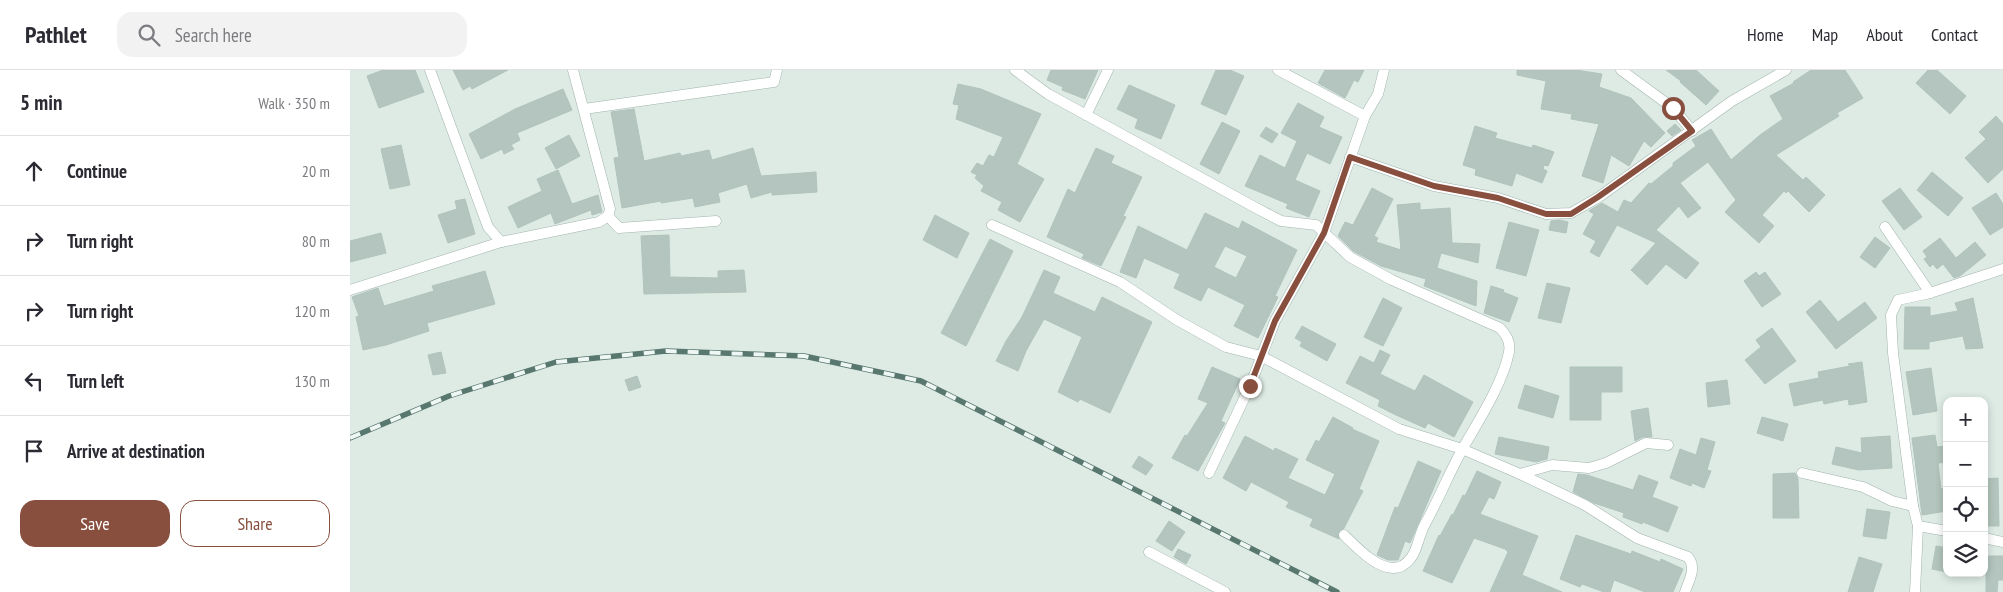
<!DOCTYPE html>
<html lang="en">
<head>
<meta charset="utf-8">
<style>
  :root { --surface:#fff; --page:#f2f2f3; --text:#2b2b33; --muted:#7c7c81; --line:#e1e1e2; --accent:#884f3f }
  body { margin:0; font-family:"PT Sans Narrow",sans-serif; background:var(--page); color:var(--text) }
  .controls { position:absolute; right:15px; bottom:15px; display:grid; overflow:hidden; border-radius:10px; box-shadow:0 2px 8px #0003 }
  .controls button { width:45px; height:45px; display:grid; place-items:center; padding:0; border:0; border-bottom:1px solid var(--line); background:var(--surface); color:var(--text); font:25px sans-serif }
  .stop { position:absolute; width:15px; height:15px; margin:-11px; border:4px solid #884f3f; border-radius:50%; background:#fff }
  .stop.end { background:#884f3f; border-color:#fff; box-shadow:0 1px 5px #0008 }
  .list { margin:0; padding:0; list-style:none }
  h2 { display:flex; justify-content:space-between; align-items:center; height:65px; margin:0; padding:0 20px; font-size:21px }
  h2 small { font-size:16px; font-weight:400; color:var(--muted) }
  .list li { display:grid; grid-template-columns:32px 1fr auto; gap:15px; align-items:center; box-sizing:border-box; height:70px; padding:0 20px; border-top:1px solid var(--line) }
  .list b { display:block; font-size:19px; white-space:nowrap }
  .list em { font-size:16px; font-style:normal; color:var(--muted) }
  .actions { display:flex; gap:10px; padding:15px 20px }
  .actions a { flex:1; padding:11px 0; border:1px solid var(--accent); border-radius:15px; text-align:center; font-size:18px; color:var(--accent) }
  .actions .main { background:var(--accent); color:#fff }
  .icon { flex:none; width:28px; height:28px; fill:none; stroke:currentColor; stroke-width:2; stroke-linecap:round; stroke-linejoin:round }
  .map { position:relative; flex:none; width:1653px; height:522px; overflow:hidden }
  header { display:flex; align-items:center; gap:30px; box-sizing:border-box; height:70px; padding:0 25px; background:var(--surface); border-bottom:1px solid var(--line) }
  header strong { font-size:24px }
  nav { display:flex; gap:28px; margin-inline-start:auto; font-size:18px }
  .search { width:350px; height:45px; background:var(--page); display:flex; align-items:center; gap:12px; box-sizing:border-box; padding:0 18px; border-radius:15px; color:var(--muted); font-size:19px }
  main { display:flex }
  aside { flex:1; background:var(--surface) }
  .map>svg:first-child { display:block }
  .building { fill:#b3c5be; stroke:#b0c4bc; fill-rule:evenodd }
  .lines { fill:none; stroke-linecap:round; stroke-linejoin:round }
  .street-casing { stroke:#a1b3ac; stroke-width:11 }
  .street { stroke:#fff; stroke-width:10 }
  .rail-casing { stroke:#58776f; stroke-width:5.5 }
  .rail { stroke:#eef7f3; stroke-width:4; stroke-dasharray:11; stroke-linecap:butt }
  .route { stroke:#884f3f; stroke-width:6 }
</style>
</head>
<body>
<header>
<strong>Pathlet</strong>
<div class="search"><svg class="icon" aria-label="search" viewBox="0 0 24 24"><circle cx="10" cy="10" r="6"/><path d="M15 15l6 6"/></svg>Search here</div>
<nav><a>Home</a><a>Map</a><a>About</a><a>Contact</a></nav>
</header>
<main>
<aside>
<h2>5 min<small>Walk · 350 m</small></h2>
<ul class="list">
<li><svg class="icon" aria-label="ahead" viewBox="0 0 24 24"><path d="M12 20V5M6 11l6-6 6 6"/></svg><div><b>Continue</b></div><em>20 m</em></li>
<li><svg class="icon" aria-label="right" viewBox="0 0 24 24"><path d="M7 20v-9h11M14 6l5 5-5 5"/></svg><div><b>Turn right</b></div><em>80 m</em></li>
<li><svg class="icon" aria-label="right" viewBox="0 0 24 24"><path d="M7 20v-9h11M14 6l5 5-5 5"/></svg><div><b>Turn right</b></div><em>120 m</em></li>
<li><svg class="icon" aria-label="left" viewBox="0 0 24 24"><path d="M17 20v-9H6M10 6l-5 5 5 5"/></svg><div><b>Turn left</b></div><em>130 m</em></li>
<li><svg class="icon" aria-label="arrive" viewBox="0 0 24 24"><path d="M6 21V4h12l-3 4 3 4H6"/></svg><div><b>Arrive at destination</b></div></li>
</ul>
<div class="actions"><a class="main">Save</a><a>Share</a></div>
</aside>
<div class="map">
<svg width="1653" height="522" viewBox="0 0 1653 522">
  <rect width="100%" height="100%" fill="#deebe5"/>
  <g class="building">
    <path d="M33 0H65L74 22 29 38 17 6Z"/>
    <path d="M103 0H158L122 19 120 16 113 20Z"/>
    <path d="M701 0H748L735 29 712 20 713 17 697 10Z"/>
    <path d="M866 0H880L894 6 876 45 851 34Z"/>
    <path d="M975 0H1014L1008 12 1004 10 995 28 968 13Z"/>
    <path d="M1167 0H1226L1252 4 1249 17 1281 28 1315 63 1301 77 1294 71 1279 96 1261 85 1253 113 1232 106 1249 54 1221 49 1222 44 1191 39 1196 11 1167 5Z"/>
    <path d="M1316 0H1346L1369 21 1356 35 1330 12 1331 11Z"/>
    <path d="M1461 0H1495L1513 28 1487 43 1489 46 1426 85 1453 110 1456 107 1475 125 1459 142 1438 121 1436 123 1434 121 1412 145 1424 156 1409 173 1375 142 1386 130 1358 92 1330 113 1351 138 1338 148 1329 136 1306 160 1349 193 1336 209 1316 194 1297 215 1281 200 1306 173 1267 155 1249 187 1240 182 1246 171 1233 164 1244 144 1239 141 1240 140 1252 133 1268 142 1274 130 1281 133 1299 113 1301 114 1323 96V93L1346 76 1342 70 1361 59 1381 90 1410 65 1433 49 1420 26 1444 13 1443 12Z"/>
    <path d="M1578 0H1587L1616 26 1600 44 1566 13Z"/>
    <path d="M608 14 631 19 691 44 667 94 694 109 670 152 648 140 652 132 631 121 634 116 625 108 627 105 621 102 627 93 633 96 639 85 644 87 653 67 606 49 609 35 603 34Z"/>
    <path d="M779 15 825 35 811 69 785 58 788 49 767 39Z"/>
    <path d="M213 19 222 40 167 63 170 70 161 75 164 79 154 84 152 79 131 89 119 64 165 39Z"/>
    <path d="M948 33 974 47 969 57 992 67 980 94 957 83 945 110 970 121 959 147 936 138 938 134 895 116 910 85 935 98 947 71 931 63Z"/>
    <path d="M284 39 294 91 330 83 331 86 359 80 362 90 403 78 411 106 466 102 467 122 422 125V122L401 128 397 114 368 123 370 132 345 137 343 128 311 133V131L272 138 264 88 269 87 261 42Z"/>
    <path d="M1646 46 1653 54V99L1638 113 1615 88 1636 69 1629 62Z"/>
    <path d="M872 52 890 61 869 104 850 94Z"/>
    <path d="M1325 54 1331 60 1322 66 1317 61Z"/>
    <path d="M1125 56 1147 63 1145 68 1182 78 1183 75 1204 82 1198 96 1194 95 1193 99 1197 101 1192 113 1166 103 1162 116 1125 105 1126 99 1113 95Z"/>
    <path d="M916 57 928 64 922 73 910 66Z"/>
    <path d="M219 65 230 86 206 99 195 78Z"/>
    <path d="M51 75 60 115 40 119 31 79Z"/>
    <path d="M746 78 764 86 761 93 792 107 773 146 776 147 775 149 751 196 732 188 734 184 697 167 718 119 725 123Z"/>
    <path d="M208 100 222 134 248 125 252 142 242 145 241 140 205 154 201 143 168 158 158 137 192 121 187 109Z"/>
    <path d="M1582 102 1613 128 1598 146 1567 120Z"/>
    <path d="M1022 118 1043 129 1024 166 1028 168 1026 172 1051 180 1047 135 1070 133V140L1100 138 1102 173 1130 174 1128 193 1091 183 1087 198 1127 211 1126 236 1074 216 1076 209 1031 196 1003 181 988 166 995 152 1003 155Z"/>
    <path d="M1550 118 1572 147 1554 160 1532 131Z"/>
    <path d="M1646 123 1653 134V157L1640 165 1622 138Z"/>
    <path d="M115 129 125 164 98 173 88 145 107 139 105 131Z"/>
    <path d="M855 143 889 159 892 151 947 180 925 226 928 227 908 268 884 256 895 235 858 217 851 231 824 218 830 204 794 188 786 208 770 202 788 156 837 180ZM875 176 897 186 886 208 864 197Z"/>
    <path d="M585 145 619 163 607 188 573 170Z"/>
    <path d="M1210 150 1218 152 1216 163 1199 160 1201 151Z"/>
    <path d="M1159 152 1189 160 1176 206 1146 198Z"/>
    <path d="M31 163 36 183 0 192V171Z"/>
    <path d="M319 165 320 207 368 208V201L394 200 396 222 294 224 291 166Z"/>
    <path d="M1525 167 1540 178 1525 198 1510 187Z"/>
    <path d="M1590 168 1606 188 1625 172 1636 185 1610 206 1604 208 1593 194 1587 199 1583 194 1580 197 1574 189 1577 187 1573 181Z"/>
    <path d="M640 169 663 181 616 276 591 263Z"/>
    <path d="M694 200 710 207 703 223 745 242 752 227 802 252 760 343 730 329 728 332 708 322 732 267 694 249 676 281 668 301 646 291 656 271 672 247Z"/>
    <path d="M135 201 145 234 77 253 79 261 36 275 13 280 6 247 9 246 2 227 28 218 34 236 84 221 82 216Z"/>
    <path d="M1406 202 1409 206 1415 202 1431 224 1412 237 1394 211Z"/>
    <path d="M1197 213 1220 218 1211 253 1188 248Z"/>
    <path d="M1141 216 1154 220 1153 222 1168 228 1159 252 1134 243Z"/>
    <path d="M1033 228 1052 238 1033 276 1014 267Z"/>
    <path d="M1623 228 1633 278 1616 279 1613 266 1579 272V279H1554L1555 237H1580V246L1608 241 1605 233Z"/>
    <path d="M1470 230 1488 252 1515 232 1527 248 1486 279 1456 242Z"/>
    <path d="M952 256 986 274 977 291 950 276 952 272 945 268Z"/>
    <path d="M1422 258 1446 291 1415 314 1395 290 1411 277 1406 270Z"/>
    <path d="M1030 280 1040 285 1030 304 1065 321 1074 305 1123 332 1104 367 1078 353 1075 358 1046 345 1028 336 1030 330 996 313 1010 286 1024 293Z"/>
    <path d="M91 282 96 303 83 305 78 285Z"/>
    <path d="M1512 292 1517 332 1499 335 1498 329 1474 334 1473 330 1444 336 1439 314 1469 308 1468 302 1500 296 1498 294Z"/>
    <path d="M862 297 890 309 871 351 875 353 848 401 822 388 835 365 837 366 858 333 848 329Z"/>
    <path d="M1220 297H1272V322H1251V350H1220Z"/>
    <path d="M1581 298 1587 341 1563 345 1556 302Z"/>
    <path d="M287 306 291 317 279 321 275 310Z"/>
    <path d="M1377 310 1380 334 1358 337 1356 313Z"/>
    <path d="M1175 315 1209 326 1203 348 1168 338Z"/>
    <path d="M1298 338 1302 367H1293L1285 371 1281 341Z"/>
    <path d="M983 347 1003 358 1002 359 1029 371 1009 419 1013 421 994 458 988 463 989 469 960 456 963 449 936 437 939 432 901 412 896 421 873 408 895 366 924 381 925 378 948 389 938 408 975 425 985 404 956 390 966 370 969 372Z"/>
    <path d="M1412 347 1438 354 1433 371 1407 363Z"/>
    <path d="M1585 365 1587 377 1597 376V392L1588 393 1591 419 1597 418V441L1572 445 1562 368Z"/>
    <path d="M1540 366 1542 398 1509 400 1482 394 1486 377 1512 383 1511 368Z"/>
    <path d="M1149 367 1199 377 1197 389 1186 392 1145 384Z"/>
    <path d="M1351 368 1365 372 1357 400 1361 401 1354 418 1342 413 1341 416 1320 408 1330 379 1346 385Z"/>
    <path d="M789 386 803 395 796 405 782 397Z"/>
    <path d="M1068 391 1091 401 1060 473 1055 471 1048 490H1038L1027 485 1045 437 1048 438Z"/>
    <path d="M1127 401 1151 412 1144 429 1139 427 1130 444 1188 466 1172 505 1212 522H1140L1158 482 1155 479 1124 468 1102 513 1073 501 1089 465 1090 466 1102 444 1103 445 1113 425 1115 426Z"/>
    <path d="M1445 403 1448 409 1449 448H1423V404Z"/>
    <path d="M1228 404 1237 405 1283 420 1289 405 1308 412 1302 427 1328 437 1318 462 1293 452 1292 454 1273 447 1274 443 1244 433 1223 422Z"/>
    <path d="M1648 408 1649 456H1634V409Z"/>
    <path d="M1517 439 1540 442 1536 469 1513 466Z"/>
    <path d="M819 451 835 462 822 481 806 471Z"/>
    <path d="M1226 465 1281 484 1282 481 1310 492 1311 489 1333 499 1323 522H1295L1264 510 1260 522H1254L1232 514 1230 517 1210 509Z"/>
    <path d="M1586 476 1597 478V502L1582 499Z"/>
    <path d="M828 479 841 485 836 494 824 487Z"/>
    <path d="M1636 486H1653V510H1648L1647 522H1636Z"/>
    <path d="M1509 487 1532 494 1523 522H1498Z"/>
  </g>
  <g class="lines">
    <g class="street-casing">
      <g id="street">
        <path d="M80 0 138 157 151 172 249 152 258 146 260 139 223 0"/>
        <path d="M665 0 698 24 908 139 931 151 966 155 1000 187 1042 210 1150 258C1156 265 1161 272 1159 282 1153 313 1129 350 1113 378 1099 403 1089 429 1075 454 1067 468 1068 487 1052 496 1033 506 1006 477 994 465"/>
        <path d="M928 0 1015 46"/>
        <path d="M1271 0 1323 38 1342 61"/>
        <path d="M234 39 424 12 427 0"/>
        <path d="M736 45 758 0"/>
        <path d="M1000 87 1084 116 1148 128 1196 144 1221 143 1249 127 1382 31 1436 0"/>
        <path d="M258 146 269 158 366 151"/>
        <path d="M642 155 770 212 827 250 876 277 911 286 1049 359 1112 379 1170 404 1235 435 1287 468 1338 487C1347 498 1339 510 1335 522"/>
        <path d="M1535 157 1580 223"/>
        <path d="M0 220 151 172"/>
        <path d="M859 403 900 316 925 251 974 163 1015 46 1028 24 1034 0"/>
        <path d="M1452 403 1513 417 1542 431 1563 436"/>
        <path d="M1170 404 1202 395 1239 398 1256 393 1296 373 1318 375"/>
        <path d="M1568 456 1597 461"/>
        <path d="M1634 468 1653 472"/>
        <path d="M799 482 875 522"/>
        <path d="M1565 522 1568 456 1563 436 1543 283 1541 245 1548 230 1580 223 1653 199"/>
      </g>
    </g>
    <use href="#street" class="street"/>
    <g class="rail-casing">
      <path id="rail" d="M0 368 99 326 206 292 316 281 454 286 571 311 987 522"/>
    </g>
    <use href="#rail" class="rail"/>
  </g>
  <g class="lines">
    <path class="route" d="M900 316 925 251 974 163 1000 87 1084 116 1148 128 1196 144H1221L1248 127 1342 61 1323 38"/>
  </g>
</svg>
<div class="controls">
<button>+</button>
<button>−</button>
<button><svg class="icon" aria-label="locate" viewBox="0 0 24 24"><circle cx="12" cy="12" r="6"/><path d="M12 2v4M12 18v4M2 12h4M18 12h4"/></svg></button>
<button><svg class="icon" aria-label="layers" viewBox="0 0 24 24"><path d="M12 4l9 5-9 5-9-5zM3 14l9 5 9-5"/></svg></button>
</div>
<div class="stop" style="left:1323px;top:38px"></div>
<div class="stop end" style="left:900px;top:316px"></div>
</div>
</main>
</body>
</html>
